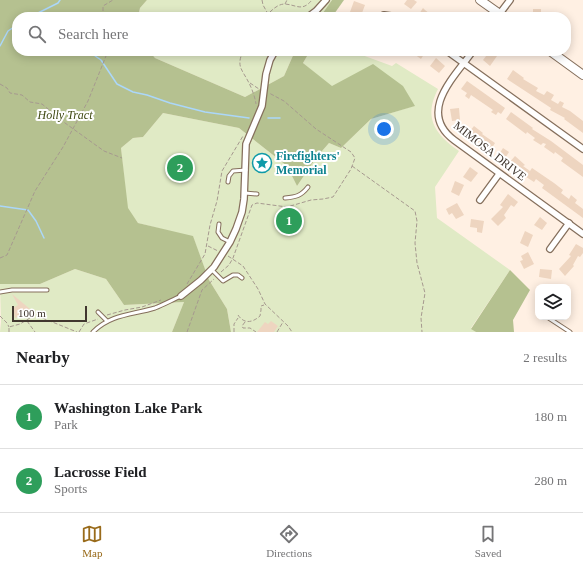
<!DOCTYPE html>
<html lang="en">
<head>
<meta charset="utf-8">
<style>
  :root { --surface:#fff; --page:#f6f6f6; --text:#202124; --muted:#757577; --line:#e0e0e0; --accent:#996b1b }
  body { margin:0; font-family:"Times New Roman",serif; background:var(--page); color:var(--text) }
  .controls { position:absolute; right:12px; bottom:12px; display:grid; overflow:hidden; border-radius:8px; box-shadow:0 2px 10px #0003 }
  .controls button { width:36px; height:36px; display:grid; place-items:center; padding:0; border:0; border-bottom:1px solid var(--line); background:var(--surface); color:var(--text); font:20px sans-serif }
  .scale { position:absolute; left:12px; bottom:10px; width:75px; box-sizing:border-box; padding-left:4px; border:2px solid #41372f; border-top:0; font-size:11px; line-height:14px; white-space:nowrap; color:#41372f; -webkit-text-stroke:3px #fff; paint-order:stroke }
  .you { position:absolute; left:384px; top:129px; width:14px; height:14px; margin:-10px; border:3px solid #fff; border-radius:50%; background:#1a73e8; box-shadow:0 0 0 6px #1a73e833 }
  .badge { display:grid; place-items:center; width:26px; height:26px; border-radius:50%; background:var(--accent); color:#fff; font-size:13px; font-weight:700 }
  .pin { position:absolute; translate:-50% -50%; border:2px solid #fff; box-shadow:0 1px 4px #0006 }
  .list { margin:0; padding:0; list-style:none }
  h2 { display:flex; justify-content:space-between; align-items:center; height:52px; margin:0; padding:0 16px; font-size:17px }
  h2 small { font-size:13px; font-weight:400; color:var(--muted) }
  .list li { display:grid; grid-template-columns:26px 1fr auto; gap:12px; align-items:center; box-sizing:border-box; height:64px; padding:0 16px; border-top:1px solid var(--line) }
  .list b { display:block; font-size:15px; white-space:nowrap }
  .list p { margin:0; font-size:13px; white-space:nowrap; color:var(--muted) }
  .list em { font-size:13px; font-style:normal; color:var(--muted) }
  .icon { flex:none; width:22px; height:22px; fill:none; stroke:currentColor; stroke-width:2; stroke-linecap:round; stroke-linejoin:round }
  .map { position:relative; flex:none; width:583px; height:332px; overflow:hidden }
  .search { position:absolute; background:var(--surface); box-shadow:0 2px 10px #0003; left:12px; right:12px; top:12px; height:44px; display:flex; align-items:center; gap:10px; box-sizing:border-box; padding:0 14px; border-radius:16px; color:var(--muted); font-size:15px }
  .sheet { height:180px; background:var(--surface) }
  nav { display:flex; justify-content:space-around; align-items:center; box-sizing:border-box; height:56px; border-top:1px solid var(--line); background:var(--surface); font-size:11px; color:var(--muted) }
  nav a { display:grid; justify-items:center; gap:2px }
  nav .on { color:var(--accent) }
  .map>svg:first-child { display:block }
  .green { fill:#e0eac5 }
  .forest { fill:#b5c190 }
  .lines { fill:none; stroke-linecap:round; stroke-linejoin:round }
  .stream { stroke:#abd7fa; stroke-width:1.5 }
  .building { fill:#eed5c0 }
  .service-casing { stroke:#856f5c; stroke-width:5 }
  .minor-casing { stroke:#856f5c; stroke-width:8 }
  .secondary-casing { stroke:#856f5c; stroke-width:10 }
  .path { stroke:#a6998f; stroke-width:1; stroke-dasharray:4 2; stroke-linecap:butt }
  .service { stroke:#fff; stroke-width:3 }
  .minor { stroke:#fff; stroke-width:5.5 }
  .secondary { stroke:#fff; stroke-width:8 }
  .labels { text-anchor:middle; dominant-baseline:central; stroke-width:4; stroke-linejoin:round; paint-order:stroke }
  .park-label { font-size:12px; font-style:italic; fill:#404a13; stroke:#fff }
  .street-label { font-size:12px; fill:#41372f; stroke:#fff }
  .culture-label { font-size:12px; font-weight:bold; fill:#0d838f; stroke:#fff; text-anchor:start }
</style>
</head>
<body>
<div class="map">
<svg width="583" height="332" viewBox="0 0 583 332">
  <rect width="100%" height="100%" fill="#fff0e3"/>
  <g class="green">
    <path d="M147 0H332L320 17H138L140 8Z"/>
    <path d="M149 51H295L284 76 245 97 155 58Z"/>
    <path d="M310 51H338L340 54 362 55 392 66 396 63 438 89C423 118 435 134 459 151L435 187 437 218 510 270 471 328 476 332H231L227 309 209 280 193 237 138 223 127 208 121 148 133 138 143 137 163 113 239 128 287 166 297 186 316 158 329 143 341 148 371 119 414 106 332 87 303 63Z"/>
    <path d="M75 269 106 279 124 305 184 302 172 332H0L1 322 0 284H40Z"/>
  </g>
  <g class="forest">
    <path d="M0 0H147L140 8 138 17H17V51H149L155 58 245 97 284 76 295 51H310L303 63 332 86 373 64 403 86 415 106 371 119 341 148 329 143 316 158 297 186 287 166 239 128 163 113 143 137 133 138 121 148 128 208 138 223 193 236 209 280 227 309 231 332H172L184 302 124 305 106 279 75 269 40 284H0Z"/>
    <path d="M332 0H344L332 17H320Z"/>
    <path d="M510 270 530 290 513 320 514 332H476L471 329Z"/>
  </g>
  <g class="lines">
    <g class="stream">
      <path d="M30 17 58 3 60 0"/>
      <path d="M0 46 8 31 17 25"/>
      <path d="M88 51 101 60 117 84 133 92 147 95 170 103 205 112 249 118"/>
      <path d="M268 118H280"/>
      <path d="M0 206 28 210 36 221 44 238"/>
    </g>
  </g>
  <g class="building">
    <path d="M407 0H414L417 2 411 9 404 4Z"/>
    <path d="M354 1 365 5 362 13 359 12 358 14 350 12Z"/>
    <path d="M423 8 425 10 434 17H422L419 14Z"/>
    <rect x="533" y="9" width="8" height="8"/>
    <path d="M416 51H426L421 59 414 54Z"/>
    <path d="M490 51 497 56 490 66 483 60Z"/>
    <path d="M436 58 445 66 439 73 430 66Z"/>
    <path d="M513 70 524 78 523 79 538 88 536 91 544 95 547 91 554 95 551 100 558 104 560 101 564 103 562 107 570 111 583 121V133L564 119 565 118 550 110 551 108 507 79Z"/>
    <path d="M467 81 505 108 501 114 498 112 496 115 491 112 493 110 471 95 469 99 465 96 467 93 461 89Z"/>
    <path d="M459 108 460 120 452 121 450 109Z"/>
    <path d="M511 112 533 128 532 129 551 141 583 165V177L561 161 563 158 555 152 554 154 544 147 546 144 543 143 541 145 533 140 535 138 527 132 526 134 506 119Z"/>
    <path d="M474 126 483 133 482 134 495 143 490 151 472 137 474 135 470 131Z"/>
    <path d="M503 148 509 152 504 160 498 156Z"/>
    <path d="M515 156 525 165 523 166 530 171 532 168 554 183 563 190 561 193 569 199 571 195 577 200 575 203 583 209V218L542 188 544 185 536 179 534 182 523 175 509 163Z"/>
    <path d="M470 167 478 173 471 182 463 177Z"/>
    <path d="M455 181 464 185 459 196 451 192Z"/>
    <path d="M508 194 518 202 514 207 511 205 504 215 506 218 498 226 491 219 503 207 500 205Z"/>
    <path d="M457 203 464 215 456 219 452 213 449 215 446 209Z"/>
    <path d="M540 217 547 223 542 230 534 225Z"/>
    <path d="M471 219 484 221 482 233 477 232V228L470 227Z"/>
    <path d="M525 231 533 235 528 247 520 243Z"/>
    <path d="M576 244 583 248V253L580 257 578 256 573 265 574 266 565 276 559 269 571 256 569 255Z"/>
    <path d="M528 252 534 264 524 269 520 261 523 260 521 256Z"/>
    <path d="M540 269 552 270 551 279 539 277Z"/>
    <path d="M12 294 30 309 15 318 13 308 18 305Z"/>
    <path d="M271 321 278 326 274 332H257L265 322 268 324Z"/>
  </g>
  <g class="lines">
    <g class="service-casing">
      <g id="service">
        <path d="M228 182 229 176 233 171 246 170"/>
        <path d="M245 193 257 194"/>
        <path d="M285 198C296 197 301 196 308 187"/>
        <path d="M219 224 218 232 222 238 230 242"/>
        <path d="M212 270 223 281 233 275H238L242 278"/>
        <path d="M0 292 12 290H47"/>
        <path d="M98 312 107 321"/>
        <path d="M547 317 570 332"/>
        <path d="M93 332C111 314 132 315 155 308 163 305 172 300 181 296"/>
      </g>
    </g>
    <g class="minor-casing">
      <g id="minor">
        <path d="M384 15 398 17"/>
        <path d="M498 16 510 0"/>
        <path d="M308 17 316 11 326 0"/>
        <path d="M447 51 583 149"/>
        <path d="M473 51C454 77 417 112 454 140L583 234"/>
        <path d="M480 200 499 174"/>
        <path d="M550 249 569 223"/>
        <path d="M181 296 201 280 214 267 230 242 236 229 242 212 244 199 246 144 262 106 266 74 270 60 275 51"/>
      </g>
    </g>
    <g class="secondary-casing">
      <g id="secondary">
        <path d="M480 0 504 17"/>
        <path d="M550 51 583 75"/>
      </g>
    </g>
    <g class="path">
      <path d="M262 0 263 5 268 14C273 9 278 4 285 4 297 5 302 12 312 0"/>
      <path d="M285 4 287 0"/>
      <path d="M103 17V6L113 0"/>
      <path d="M265 17 267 14"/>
      <path d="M243 51C236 67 242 69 249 83 252 89 255 97 256 104"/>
      <path d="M250 83 259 89"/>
      <path d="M0 84 7 88 10 93 22 95 30 102 42 104 65 123 104 151 122 158"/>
      <path d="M352 166 415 211 417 221 415 243 417 263 425 293 421 318 422 332"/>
      <path d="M208 246 218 251"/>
      <path d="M228 256 243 266 258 289 265 304 288 326 292 332"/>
      <path d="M0 258 7 255 35 191 63 147 88 101 108 51"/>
      <path d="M221 272 229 265 233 258 252 205 257 203 287 207 311 200 323 199 333 197 351 169 355 158 351 152 316 129 284 101 269 93"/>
      <path d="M187 284 205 254 210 225 217 201 222 171 243 136"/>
      <path d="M107 315 125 310 142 307 161 300"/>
      <path d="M238 315C244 324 252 323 260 316L261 310V306L264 305"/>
      <path d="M0 316 7 323 9 327"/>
      <path d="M27 321 35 332"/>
      <path d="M245 322 242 326 243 328H250L256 332"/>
      <path d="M9 332V327L20 324 35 315 77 332"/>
      <path d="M79 332 84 324 98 319"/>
      <path d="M187 332 202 290 214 279"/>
      <path d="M234 332V324L238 318"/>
      <path d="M277 332 283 322"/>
    </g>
    <use href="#service" class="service"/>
    <use href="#minor" class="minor"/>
    <use href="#secondary" class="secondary"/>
  </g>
  <defs>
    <g id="sight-ring" transform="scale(1)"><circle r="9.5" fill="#fff" stroke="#0f9aa8" stroke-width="1.5"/><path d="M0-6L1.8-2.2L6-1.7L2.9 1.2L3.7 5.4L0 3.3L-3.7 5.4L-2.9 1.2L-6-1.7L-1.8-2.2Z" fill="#0f9aa8"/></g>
  </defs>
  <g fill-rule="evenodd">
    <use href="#sight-ring" x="262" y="163"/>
  </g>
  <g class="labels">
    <g class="park-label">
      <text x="65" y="115">Holly Tract</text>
    </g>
    <g class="street-label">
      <text transform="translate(490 151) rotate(38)">MIMOSA DRIVE</text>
    </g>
    <g class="culture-label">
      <text x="276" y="156">Firefighters'<tspan x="276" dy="14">Memorial</tspan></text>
    </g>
  </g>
</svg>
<div class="controls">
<button><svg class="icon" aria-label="layers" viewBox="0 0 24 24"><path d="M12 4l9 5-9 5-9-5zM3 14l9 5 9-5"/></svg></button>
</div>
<div class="scale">100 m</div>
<div class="you"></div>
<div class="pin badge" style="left:289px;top:221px;background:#2e9e5b">1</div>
<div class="pin badge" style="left:180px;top:168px;background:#2e9e5b">2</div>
<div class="search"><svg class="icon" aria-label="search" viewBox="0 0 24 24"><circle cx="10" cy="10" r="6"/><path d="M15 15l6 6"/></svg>Search here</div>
</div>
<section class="sheet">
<h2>Nearby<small>2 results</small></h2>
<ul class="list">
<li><span class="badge" style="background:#2e9e5b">1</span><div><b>Washington Lake Park</b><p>Park</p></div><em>180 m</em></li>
<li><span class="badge" style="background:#2e9e5b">2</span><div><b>Lacrosse Field</b><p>Sports</p></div><em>280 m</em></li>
</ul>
</section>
<nav>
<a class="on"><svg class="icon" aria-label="map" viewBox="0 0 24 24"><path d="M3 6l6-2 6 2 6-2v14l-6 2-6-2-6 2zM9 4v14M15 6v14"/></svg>Map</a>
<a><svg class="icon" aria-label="directions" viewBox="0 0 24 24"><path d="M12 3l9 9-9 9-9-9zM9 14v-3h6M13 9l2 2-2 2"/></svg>Directions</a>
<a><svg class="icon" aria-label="saved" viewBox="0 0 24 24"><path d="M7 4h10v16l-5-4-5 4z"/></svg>Saved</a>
</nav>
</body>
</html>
